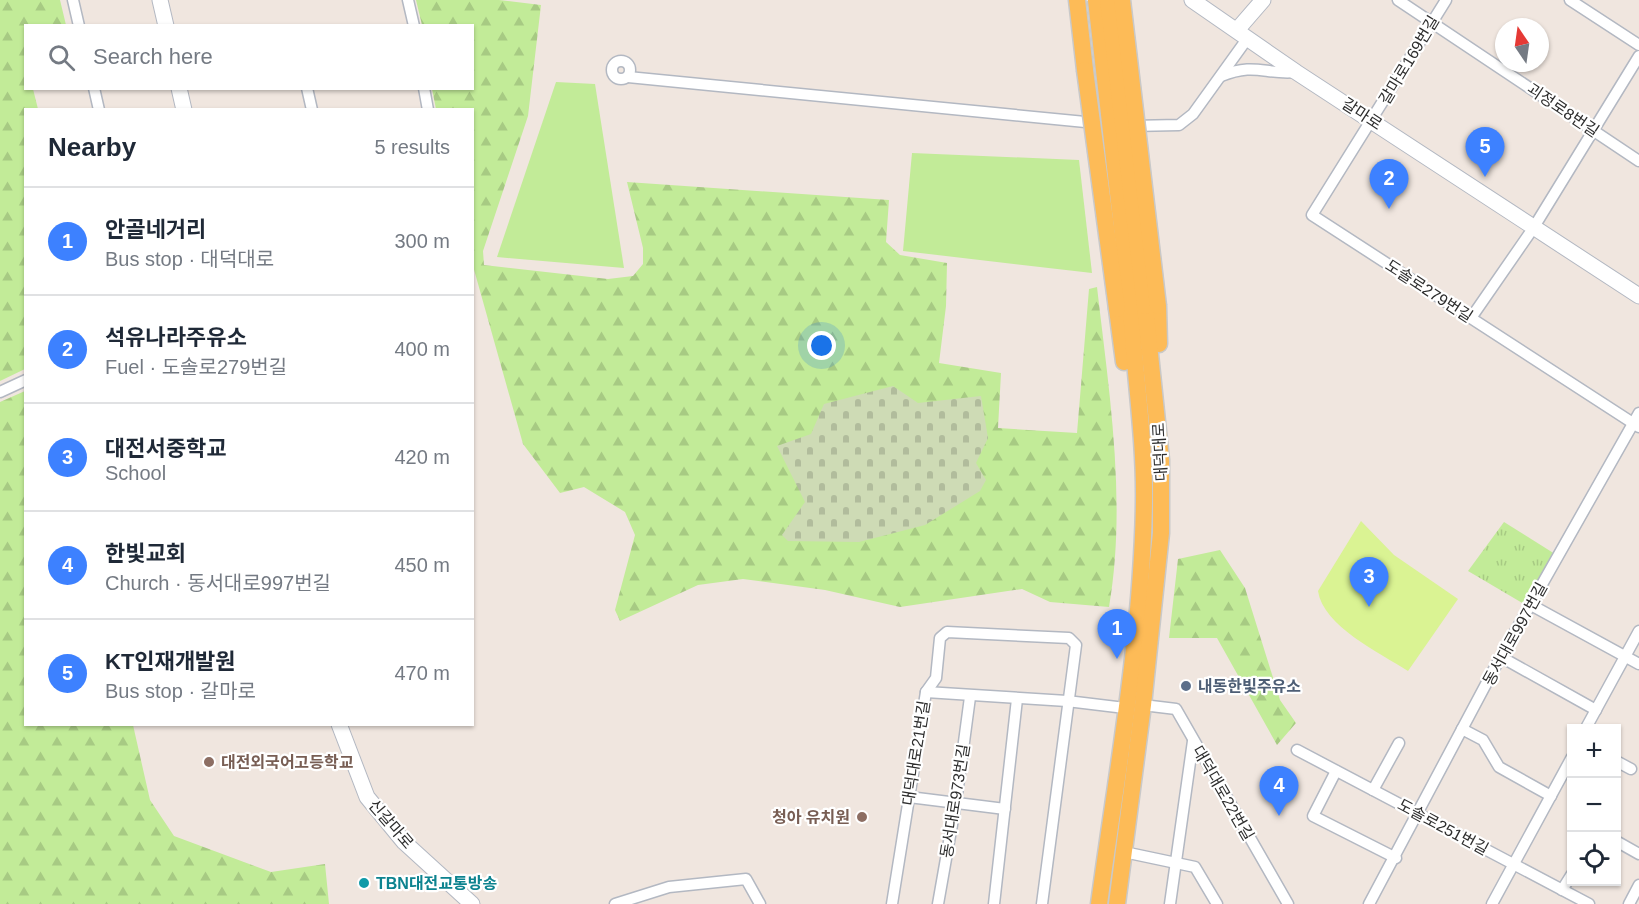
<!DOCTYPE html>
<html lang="en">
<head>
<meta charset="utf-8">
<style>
  :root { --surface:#fff; --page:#f2f2f3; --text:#1f2937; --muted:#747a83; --line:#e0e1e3; --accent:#3d81ff }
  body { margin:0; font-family:Arial,"Noto Sans KR",sans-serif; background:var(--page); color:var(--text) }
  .controls { position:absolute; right:18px; bottom:18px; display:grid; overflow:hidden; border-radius:0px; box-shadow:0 2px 4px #0004 }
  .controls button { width:54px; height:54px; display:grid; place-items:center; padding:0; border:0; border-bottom:2px solid var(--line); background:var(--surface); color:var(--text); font:30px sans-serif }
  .compass { position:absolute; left:1495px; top:18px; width:54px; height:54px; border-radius:50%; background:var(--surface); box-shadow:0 2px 4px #0004; rotate:347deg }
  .you { position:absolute; left:822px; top:346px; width:21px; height:21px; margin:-15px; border:4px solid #fff; border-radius:50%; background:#1a73e8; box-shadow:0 0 0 9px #1a73e833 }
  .badge { display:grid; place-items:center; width:39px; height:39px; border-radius:50%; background:var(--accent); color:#fff; font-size:20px; font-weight:700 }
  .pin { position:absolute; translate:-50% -50px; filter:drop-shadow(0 2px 3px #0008) }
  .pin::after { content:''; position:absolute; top:32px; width:21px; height:18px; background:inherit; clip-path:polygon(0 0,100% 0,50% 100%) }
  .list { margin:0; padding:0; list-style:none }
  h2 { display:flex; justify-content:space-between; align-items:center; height:78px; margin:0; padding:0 24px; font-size:26px }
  h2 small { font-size:20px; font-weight:400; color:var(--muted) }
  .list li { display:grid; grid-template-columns:39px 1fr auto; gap:18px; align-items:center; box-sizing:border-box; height:108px; padding:0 24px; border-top:2px solid var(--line) }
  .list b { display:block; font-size:22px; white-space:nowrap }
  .list p { margin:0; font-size:20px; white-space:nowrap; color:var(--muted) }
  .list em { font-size:20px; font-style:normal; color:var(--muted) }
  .icon { flex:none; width:33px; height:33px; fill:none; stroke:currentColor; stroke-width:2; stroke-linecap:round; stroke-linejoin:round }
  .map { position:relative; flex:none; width:1639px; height:904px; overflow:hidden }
  .search { position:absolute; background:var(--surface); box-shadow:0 2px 4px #0004; left:24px; top:24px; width:450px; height:66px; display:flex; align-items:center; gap:15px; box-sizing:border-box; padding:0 21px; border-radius:0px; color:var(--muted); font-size:22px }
  .panel { position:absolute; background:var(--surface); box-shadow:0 2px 4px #0004; left:24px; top:108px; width:450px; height:618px; border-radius:0px }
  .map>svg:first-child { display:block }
  .grass { fill:#c2eb98 }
  .forest { fill:url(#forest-firs) }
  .cemetery { fill:url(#cemetery-stones) }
  .park { fill:url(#park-tufts) }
  .pitch { fill:#daf393 }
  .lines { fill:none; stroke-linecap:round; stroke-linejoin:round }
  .street-casing { stroke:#b3b8c2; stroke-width:13 }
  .secondary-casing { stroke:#b3b8c2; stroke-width:17 }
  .primary-casing { stroke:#c9c9c9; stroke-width:19 }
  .street { stroke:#fff; stroke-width:10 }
  .secondary { stroke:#fff; stroke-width:15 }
  .primary { stroke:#fdbb57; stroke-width:16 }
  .primary-bridge-casing { stroke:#c9c9c9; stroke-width:19; stroke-linecap:butt }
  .primary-bridge { stroke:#fdbb57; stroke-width:16 }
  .service-dot { fill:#5c6f8a; stroke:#fff; stroke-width:2 }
  .education-dot { fill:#8d6e63; stroke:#fff; stroke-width:2 }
  .culture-dot { fill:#0f9aa8; stroke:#fff; stroke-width:2 }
  .labels { text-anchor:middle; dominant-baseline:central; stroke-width:4.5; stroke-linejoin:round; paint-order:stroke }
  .street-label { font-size:16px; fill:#2e2e2e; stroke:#fff }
  .service-label { font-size:16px; font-weight:bold; fill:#4e5e75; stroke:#fff; text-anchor:start }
  .education-label { font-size:16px; font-weight:bold; fill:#785e54; stroke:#fff; text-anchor:start }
  .culture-label { font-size:16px; font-weight:bold; fill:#0d838f; stroke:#fff; text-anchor:start }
</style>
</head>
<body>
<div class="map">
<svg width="1639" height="904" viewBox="0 0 1639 904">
  <defs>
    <pattern id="forest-firs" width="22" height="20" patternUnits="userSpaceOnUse" patternTransform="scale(1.5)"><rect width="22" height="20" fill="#c2eb98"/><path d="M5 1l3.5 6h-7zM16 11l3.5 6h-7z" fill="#a7ca83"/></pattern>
    <pattern id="cemetery-stones" width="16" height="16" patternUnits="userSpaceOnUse" patternTransform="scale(1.5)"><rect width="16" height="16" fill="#cedbb5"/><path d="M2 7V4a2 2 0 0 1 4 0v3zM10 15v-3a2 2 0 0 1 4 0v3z" fill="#b1bc9c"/></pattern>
    <pattern id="park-tufts" width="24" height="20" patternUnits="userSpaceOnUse" patternTransform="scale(1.5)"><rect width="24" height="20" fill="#c2eb98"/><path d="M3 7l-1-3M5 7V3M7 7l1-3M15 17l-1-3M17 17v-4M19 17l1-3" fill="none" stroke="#a7ca83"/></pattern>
  </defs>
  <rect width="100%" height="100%" fill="#f0e6df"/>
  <g class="grass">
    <path d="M556 82 595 84 624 268 497 257Z"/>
    <path d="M912 153 1079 160 1092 273 903 251Z"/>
  </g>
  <g class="forest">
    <path d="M0 0H60L66 25 26 26V88L33 89 38 109 26 110 25 369 0 381Z"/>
    <path d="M416 0H499L541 5 528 116 483 251 484 265 608 279 633 276 643 264V248L627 182 889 200 886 242 900 255 947 263 946 306 939 363 1001 373 998 428 1077 433 1089 289 1097 287C1109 392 1127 502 1109 607L1050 602 1022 589 900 607 825 590 743 579 698 585 620 621 615 610 635 535 625 512 584 487 560 493 523 444 473 266 472 110 436 109 432 89 472 88V26L422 25Z"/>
    <path d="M25 391 26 724 133 725 150 800 174 836 271 872 325 864 329 904H0V402Z"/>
    <path d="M1220 550 1245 588 1280 700 1296 723 1277 745 1217 638H1169L1178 559Z"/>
  </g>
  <path class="cemetery" d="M893 386 918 403 981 396 988 438 976 463 986 480 980 491 925 525 859 542 788 541 782 535 805 502 777 446 811 434 824 404Z"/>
  <path class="park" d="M1504 522 1555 554 1524 604 1468 571Z"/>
  <path class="pitch" d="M1361 521 1394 555 1458 599 1408 671C1380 653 1323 626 1318 591Z"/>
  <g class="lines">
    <g class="street-casing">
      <g id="street">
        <path d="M73 0 79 26"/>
        <path d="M408 0 414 26"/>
        <path d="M1398 0 1639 161"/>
        <path d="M1446 0 1312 215 1639 427"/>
        <path d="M1570 0 1639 45"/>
        <circle cx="621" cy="70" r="9"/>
        <path d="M1221 76C1256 62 1264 75 1296 72"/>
        <path d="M628 77 1116 125"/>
        <path d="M94 88 99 110"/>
        <path d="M307 88 312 110"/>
        <path d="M424 88 428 110"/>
        <path d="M1131 126 1179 125 1193 114 1247 39"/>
        <path d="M1471 318 1534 227 1639 56"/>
        <path d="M0 392 26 380"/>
        <path d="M1531 605 1639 664"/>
        <path d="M1501 657 1596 710"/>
        <path d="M926 692 1067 701 1125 708"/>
        <path d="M1143 705 1176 709 1288 904"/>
        <path d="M1586 728 1639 631"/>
        <path d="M1462 729 1483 740 1499 767 1551 796"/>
        <path d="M1297 750 1589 904"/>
        <path d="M1616 761 1631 769"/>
        <path d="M1336 771 1313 816 1396 858"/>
        <path d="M1373 790 1399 743"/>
        <path d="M909 797 1005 809"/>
        <path d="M1616 841 1639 854"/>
        <path d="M1124 852 1195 867 1217 904"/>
        <path d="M1562 890 1572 874"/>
        <path d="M615 904 669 887 746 879 760 904"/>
        <path d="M892 904 926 692 936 678 940 638 947 632 1069 638 1076 645 1042 904"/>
        <path d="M938 904 956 802 970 697"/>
        <path d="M994 904 1017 699"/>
        <path d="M1170 904 1193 741"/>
        <path d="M1369 904 1494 669 1639 413"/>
        <path d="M1492 904 1572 757"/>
        <path d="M1629 904 1639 885"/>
      </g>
    </g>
    <g class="secondary-casing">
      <g id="secondary">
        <path d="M160 0 166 26"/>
        <path d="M1192 0 1296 72 1639 296"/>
        <path d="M1237 30 1263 0"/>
        <path d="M179 88 184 110"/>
        <path d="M339 724 367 797 404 842 472 904"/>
      </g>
    </g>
    <g class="primary-casing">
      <g id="primary">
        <path d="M1077 0 1085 70"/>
        <path d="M1158 306 1159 344"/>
        <path d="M1117 309 1124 362"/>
        <path d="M1099 904C1117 771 1142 636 1144 502 1145 437 1134 372 1131 307"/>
        <path d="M1117 904 1143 705 1161 533V460L1145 306"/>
      </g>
    </g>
    <use href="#street" class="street"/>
    <use href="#secondary" class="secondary"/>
    <use href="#primary" class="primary"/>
    <g class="primary-bridge-casing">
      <g id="primary-bridge">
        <path d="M1096 0 1131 307"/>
        <path d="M1108 0 1145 306"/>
        <path d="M1122 0 1158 306"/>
        <path d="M1085 70 1117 309"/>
      </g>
    </g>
    <use href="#primary-bridge" class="primary-bridge"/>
  </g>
  <circle class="service-dot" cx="1186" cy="686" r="6"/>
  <g class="education-dot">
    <circle cx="209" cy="762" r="6"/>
    <circle cx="862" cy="817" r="6"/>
  </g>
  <circle class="culture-dot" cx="364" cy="883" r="6"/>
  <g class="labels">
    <g class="street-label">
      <text transform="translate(1409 60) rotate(-59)">갈마로169번길</text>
      <text transform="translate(1563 110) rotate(34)">괴정로8번길</text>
      <text transform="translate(1362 114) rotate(33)">갈마로</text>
      <text transform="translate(1429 291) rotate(33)">도솔로279번길</text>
      <text transform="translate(1160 452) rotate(-93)">대덕대로</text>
      <text transform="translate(1515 634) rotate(-61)">동서대로997번길</text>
      <text transform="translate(916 753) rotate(-81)">대덕대로21번길</text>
      <text transform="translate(1223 793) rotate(60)">대덕대로22번길</text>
      <text transform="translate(955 801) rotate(-81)">동서대로973번길</text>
      <text transform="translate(391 824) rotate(49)">신갈마로</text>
      <text transform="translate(1443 827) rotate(28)">도솔로251번길</text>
    </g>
    <g class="service-label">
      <text x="1198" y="686">내동한빛주유소</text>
    </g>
    <g class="education-label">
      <text x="221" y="762">대전외국어고등학교</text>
      <text x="850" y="817" text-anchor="end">청아 유치원</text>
    </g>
    <g class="culture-label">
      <text x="376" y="883">TBN대전교통방송</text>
    </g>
  </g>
</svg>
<div class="controls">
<button>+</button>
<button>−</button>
<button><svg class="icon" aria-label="locate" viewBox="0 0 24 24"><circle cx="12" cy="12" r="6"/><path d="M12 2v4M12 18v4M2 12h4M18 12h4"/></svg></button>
</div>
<svg class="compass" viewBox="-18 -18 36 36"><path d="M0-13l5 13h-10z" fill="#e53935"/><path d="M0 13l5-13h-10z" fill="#747a83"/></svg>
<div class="you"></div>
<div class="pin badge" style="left:1117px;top:659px">1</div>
<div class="pin badge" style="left:1389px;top:209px">2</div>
<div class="pin badge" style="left:1369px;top:607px">3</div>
<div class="pin badge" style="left:1279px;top:816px">4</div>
<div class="pin badge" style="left:1485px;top:177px">5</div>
<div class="search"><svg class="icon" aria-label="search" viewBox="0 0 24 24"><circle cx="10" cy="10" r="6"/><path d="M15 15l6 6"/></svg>Search here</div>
<section class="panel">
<h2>Nearby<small>5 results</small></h2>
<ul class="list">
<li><span class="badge">1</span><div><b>안골네거리</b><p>Bus stop · 대덕대로</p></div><em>300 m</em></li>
<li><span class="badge">2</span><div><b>석유나라주유소</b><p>Fuel · 도솔로279번길</p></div><em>400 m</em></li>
<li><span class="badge">3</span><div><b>대전서중학교</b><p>School</p></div><em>420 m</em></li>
<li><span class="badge">4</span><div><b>한빛교회</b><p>Church · 동서대로997번길</p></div><em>450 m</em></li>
<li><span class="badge">5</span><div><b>KT인재개발원</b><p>Bus stop · 갈마로</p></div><em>470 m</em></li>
</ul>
</section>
</div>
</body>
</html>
